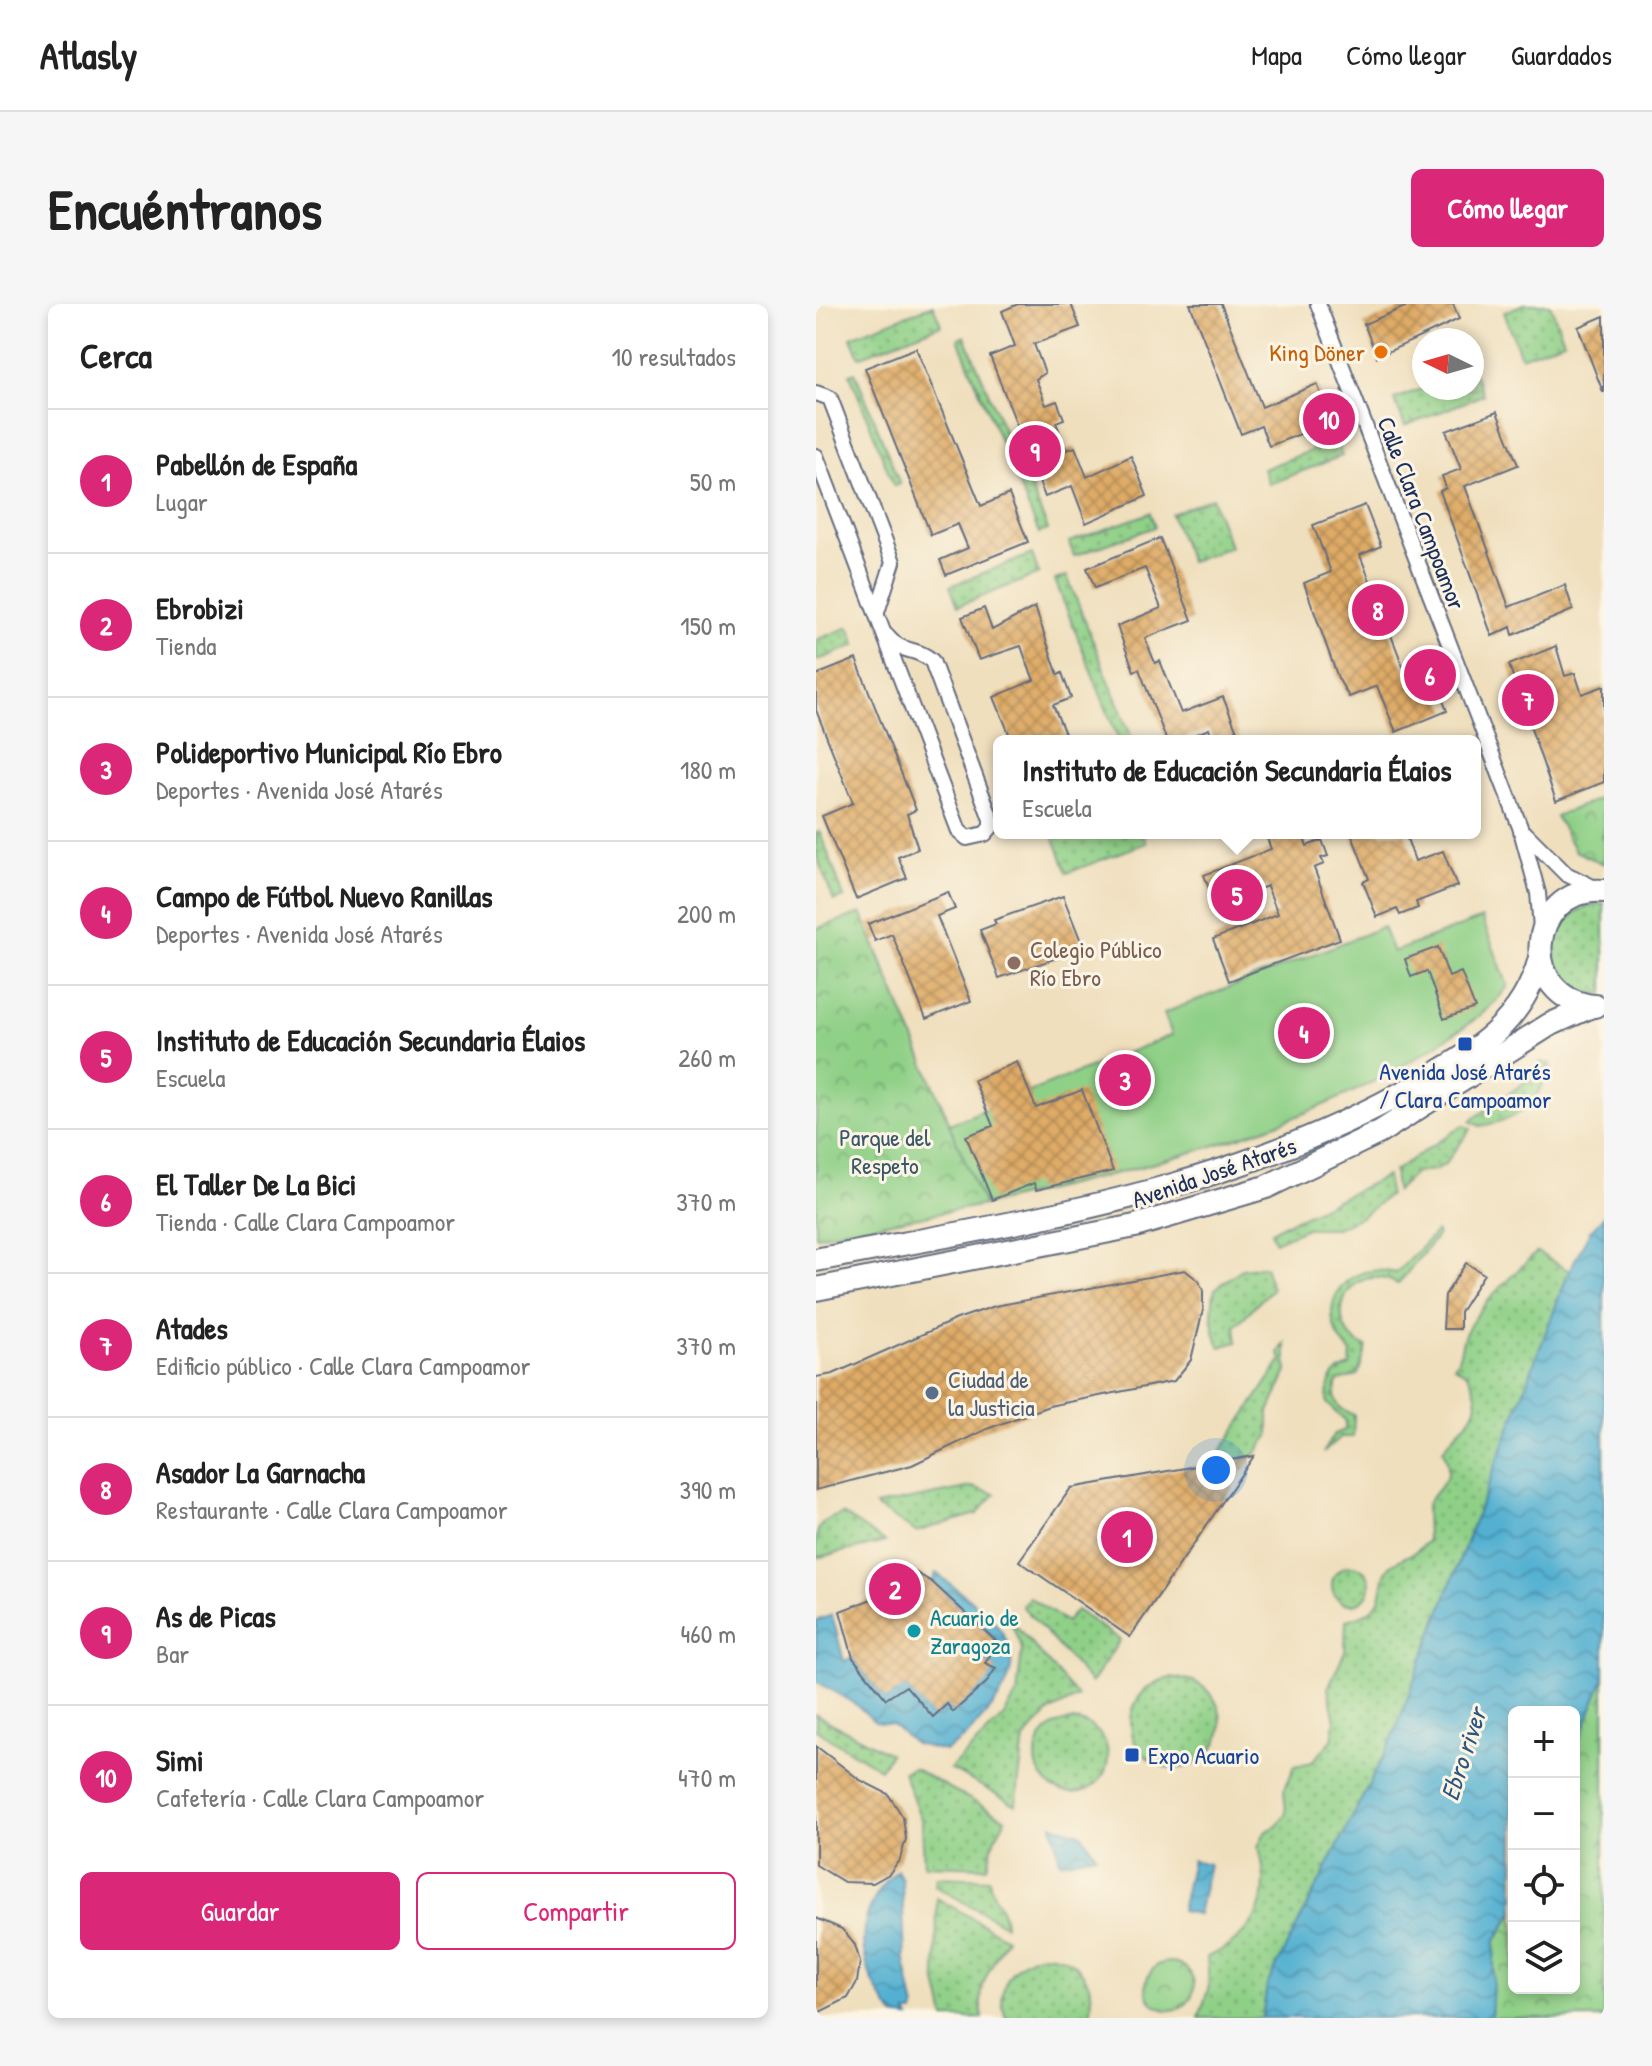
<!DOCTYPE html>
<html lang="es">
<head>
<meta charset="utf-8">
<style>
  :root { --surface:#fff; --page:#f6f6f6; --text:#222; --muted:#767676; --line:#e0e0e0; --accent:#db2777 }
  body { margin:0; font-family:"Patrick Hand",sans-serif; background:var(--page); color:var(--text) }
  .controls { position:absolute; right:24px; bottom:24px; display:grid; overflow:hidden; border-radius:12px; box-shadow:0 4px 12px #0003 }
  .controls button { width:72px; height:72px; display:grid; place-items:center; padding:0; border:0; border-bottom:2px solid var(--line); background:var(--surface); color:var(--text); font:40px sans-serif }
  .compass { position:absolute; left:596px; top:24px; width:72px; height:72px; border-radius:50%; background:var(--surface); box-shadow:0 4px 12px #0003; rotate:275deg }
  .you { position:absolute; left:400px; top:1166px; width:28px; height:28px; margin:-20px; border:6px solid #fff; border-radius:50%; background:#1a73e8; box-shadow:0 0 0 12px #1a73e833 }
  .badge { display:grid; place-items:center; width:52px; height:52px; border-radius:50%; background:var(--accent); color:#fff; font-size:26px; font-weight:700 }
  .pin { position:absolute; translate:-50% -50%; border:4px solid #fff; box-shadow:0 2px 8px #0006 }
  .popup { position:absolute; left:177px; top:431px; width:488px; height:104px; box-sizing:border-box; display:grid; place-content:center; border-radius:12px; background:var(--surface); filter:drop-shadow(0 2px 6px #0005); font-size:26px; white-space:nowrap; color:var(--muted) }
  .popup b { font-size:30px; color:var(--text) }
  .popup::after { content:''; position:absolute; left:50%; top:100%; margin-left:-16px; border:16px solid transparent; border-top-color:var(--surface) }
  .list { margin:0; padding:0; list-style:none }
  h2 { display:flex; justify-content:space-between; align-items:center; height:104px; margin:0; padding:0 32px; font-size:34px }
  h2 small { font-size:26px; font-weight:400; color:var(--muted) }
  .list li { display:grid; grid-template-columns:52px 1fr auto; gap:24px; align-items:center; box-sizing:border-box; height:144px; padding:0 32px; border-top:2px solid var(--line) }
  .list b { display:block; font-size:30px; white-space:nowrap }
  .list p { margin:0; font-size:26px; white-space:nowrap; color:var(--muted) }
  .list em { font-size:26px; font-style:normal; color:var(--muted) }
  .actions { display:flex; gap:16px; padding:24px 32px }
  .actions a { flex:1; padding:18px 0; border:2px solid var(--accent); border-radius:12px; text-align:center; font-size:28px; color:var(--accent) }
  .actions .main { background:var(--accent); color:#fff }
  .icon { flex:none; width:44px; height:44px; fill:none; stroke:currentColor; stroke-width:2; stroke-linecap:round; stroke-linejoin:round }
  .map { position:relative; flex:none; width:788px; height:1714px; overflow:hidden; border-radius:12px }
  header { display:flex; align-items:center; gap:48px; box-sizing:border-box; height:112px; padding:0 40px; background:var(--surface); border-bottom:2px solid var(--line) }
  header strong { font-size:38px }
  nav { display:flex; gap:44px; margin-inline-start:auto; font-size:28px }
  .intro { display:flex; align-items:center; justify-content:space-between; box-sizing:border-box; height:192px; padding:0 48px }
  h1 { margin:0; font-size:56px }
  .button { padding:20px 36px; border-radius:12px; background:var(--accent); color:#fff; font-size:28px; font-weight:700 }
  main { display:flex; gap:48px; padding:0 48px }
  aside { flex:1; background:var(--surface); border-radius:12px; box-shadow:0 4px 12px #0003 }
  .map>svg:first-child { display:block }
  .grass { fill:url(#grass-dots); stroke:#558072; stroke-width:2 }
  .park { fill:url(#park-crowns); stroke:#558072; stroke-width:2 }
  .garden { fill:#8fd087; stroke:#558072; stroke-width:2 }
  .water { fill:url(#water-waves); stroke:#367098; stroke-width:2 }
  .building { fill:url(#building-cross-hatch) }
  .lines { fill:none; stroke-linecap:round; stroke-linejoin:round }
  .street-casing { stroke:#656d7f; stroke-width:18 }
  .primary-casing { stroke:#656d7f; stroke-width:26 }
  .street { stroke:#fff; stroke-width:14 }
  .primary { stroke:#fff; stroke-width:22 }
  .food-dot { fill:#e8710a; stroke:#fcf5e5; stroke-width:3 }
  .education-dot { fill:#8d6e63; stroke:#fcf5e5; stroke-width:3 }
  .transit-dot { fill:#1a4fb4; stroke:#fcf5e5; stroke-width:3 }
  .service-dot { fill:#5c6f8a; stroke:#fcf5e5; stroke-width:3 }
  .culture-dot { fill:#0f9aa8; stroke:#fcf5e5; stroke-width:3 }
  .labels { text-anchor:middle; dominant-baseline:central; stroke-width:6; stroke-linejoin:round; paint-order:stroke }
  .food-label { font-size:24px; fill:#c56008; stroke:#fcf5e5; text-anchor:end }
  .street-label { font-size:24px; fill:#1b2f5e; stroke:#fcf5e5 }
  .education-label { font-size:24px; fill:#785e54; stroke:#fcf5e5; text-anchor:start }
  .transit-label { font-size:24px; fill:#164399; stroke:#fcf5e5 }
  .park-label { font-size:24px; fill:#385768; stroke:#fcf5e5 }
  .service-label { font-size:24px; fill:#4e5e75; stroke:#fcf5e5; text-anchor:start }
  .culture-label { font-size:24px; fill:#0d838f; stroke:#fcf5e5; text-anchor:start }
  .water-label { font-size:26px; font-style:italic; fill:#2c5680; stroke:#fcf5e5 }
</style>
</head>
<body>
<header>
<strong>Atlasly</strong>
<nav><a>Mapa</a><a>Cómo llegar</a><a>Guardados</a></nav>
</header>
<div class="intro"><h1>Encuéntranos</h1><a class="button">Cómo llegar</a></div>
<main>
<aside>
<h2>Cerca<small>10 resultados</small></h2>
<ul class="list">
<li><span class="badge">1</span><div><b>Pabellón de España</b><p>Lugar</p></div><em>50 m</em></li>
<li><span class="badge">2</span><div><b>Ebrobizi</b><p>Tienda</p></div><em>150 m</em></li>
<li><span class="badge">3</span><div><b>Polideportivo Municipal Río Ebro</b><p>Deportes · Avenida José Atarés</p></div><em>180 m</em></li>
<li><span class="badge">4</span><div><b>Campo de Fútbol Nuevo Ranillas</b><p>Deportes · Avenida José Atarés</p></div><em>200 m</em></li>
<li><span class="badge">5</span><div><b>Instituto de Educación Secundaria Élaios</b><p>Escuela</p></div><em>260 m</em></li>
<li><span class="badge">6</span><div><b>El Taller De La Bici</b><p>Tienda · Calle Clara Campoamor</p></div><em>370 m</em></li>
<li><span class="badge">7</span><div><b>Atades</b><p>Edificio público · Calle Clara Campoamor</p></div><em>370 m</em></li>
<li><span class="badge">8</span><div><b>Asador La Garnacha</b><p>Restaurante · Calle Clara Campoamor</p></div><em>390 m</em></li>
<li><span class="badge">9</span><div><b>As de Picas</b><p>Bar</p></div><em>460 m</em></li>
<li><span class="badge">10</span><div><b>Simi</b><p>Cafetería · Calle Clara Campoamor</p></div><em>470 m</em></li>
</ul>
<div class="actions"><a class="main">Guardar</a><a>Compartir</a></div>
</aside>
<div class="map">
<svg width="788" height="1714" viewBox="0 0 788 1714">
  <defs>
    <pattern id="grass-dots" width="8" height="8" patternUnits="userSpaceOnUse" patternTransform="scale(2)"><rect width="8" height="8" fill="#8fd087"/><path d="M2 2h.1M6 6h.1" fill="none" stroke="#74a972" stroke-width="1.8" stroke-linecap="round"/></pattern>
    <pattern id="park-crowns" width="20" height="18" patternUnits="userSpaceOnUse" patternTransform="scale(2)"><rect width="20" height="18" fill="#8fd087"/><path d="M2 6a3 3 0 1 1 6 0M12 15a3 3 0 1 1 6 0" fill="none" stroke="#74a972"/></pattern>
    <pattern id="water-waves" width="16" height="10" patternUnits="userSpaceOnUse" patternTransform="scale(2)"><rect width="16" height="10" fill="#52b0d1"/><path d="M0 5q4-4 8 0t8 0" fill="none" stroke="#4390ad"/></pattern>
    <pattern id="building-cross-hatch" width="8" height="8" patternUnits="userSpaceOnUse" patternTransform="scale(2)"><rect width="8" height="8" fill="#dfab66"/><path d="M0 0l8 8M0 8l8-8" fill="none" stroke="#b48c57"/></pattern>
  </defs>
  <rect width="100%" height="100%" fill="#fcf5e5"/>
  <filter id="ink" filterUnits="userSpaceOnUse"><feTurbulence type="fractalNoise" baseFrequency=".0125" numOctaves="2"/><feDisplacementMap in="SourceGraphic" scale="16" xChannelSelector="R" yChannelSelector="G"/><feConvolveMatrix kernelMatrix="1 2 1 2 8 2 1 2 1" color-interpolation-filters="sRGB"/></filter>
  <filter id="wash" filterUnits="userSpaceOnUse"><feTurbulence type="fractalNoise" baseFrequency=".006" numOctaves="4" result="noise"/><feDisplacementMap in="SourceGraphic" scale="32" xChannelSelector="R" yChannelSelector="G"/><feGaussianBlur stdDeviation="1.8" result="paint"/><feColorMatrix in="noise" values="0 0 0 0 0 0 0 0 0 0 0 0 0 0 0 0 0 1.4 0 .05"/><feComposite in="paint" operator="in"/></filter>
  <g filter="url(#wash)">
    <rect width="100%" height="100%" fill="#efdfbd"/>
    <g class="grass">
      <path d="M708 0H734L748 37 705 53 688 8Z"/>
      <path d="M117 1 125 21 43 53 35 33Z"/>
      <path d="M149 32 193 139 186 141 142 35Z"/>
      <path d="M656 64 667 91 589 122 578 95 608 84H656Z"/>
      <path d="M39 68 84 180 78 182 34 70Z"/>
      <path d="M520 137 526 152 453 180 447 165Z"/>
      <path d="M204 158 232 226 223 229 195 163Z"/>
      <path d="M396 194 414 243 374 258 355 210Z"/>
      <path d="M334 209 339 223 258 252 253 238Z"/>
      <path d="M216 250 223 270 142 302 134 282Z"/>
      <path d="M251 272 317 437H303L239 276Z"/>
      <path d="M33 323 40 341 0 357V336Z"/>
      <path d="M4 528 28 593 18 597 0 550V529Z"/>
      <path d="M236 529H326L330 539 251 569Z"/>
      <path d="M779 600H788V689C730 695 719 615 779 600Z"/>
      <path d="M725 758 735 760C722 799 705 816 664 822L654 817 719 771Z"/>
      <path d="M648 821 655 825 629 860 619 866 600 868 580 887 578 867Z"/>
      <path d="M571 872 573 891 545 913 520 924H490L459 938 455 927Z"/>
      <path d="M620 928 622 931 582 980C529 952 503 1026 551 1043L542 1071 522 1077C515 1094 520 1105 538 1111L537 1133H525L507 1149 518 1130 529 1126 530 1117 511 1099C511 1081 515 1067 534 1062L535 1048C494 1010 525 954 580 969Z"/>
      <path d="M721 948 753 967 576 1435 451 1681 446 1714H383L393 1682 391 1653C439 1633 459 1594 442 1543L449 1528 461 1522 470 1509 468 1486 479 1462 496 1458 516 1436 519 1417 512 1384 529 1347 530 1316C584 1305 554 1271 580 1258 593 1250 600 1250 611 1237L610 1202C624 1177 641 1177 627 1146 645 1115 676 1114 652 1071L638 1062C647 1049 644 1040 650 1028 667 997 696 972 721 948Z"/>
      <path d="M449 962 456 985 419 1022 421 1038 404 1043C394 1024 395 1005 399 985L426 965Z"/>
      <path d="M469 1039 471 1067 453 1108V1132L438 1152 397 1159 466 1056 463 1048Z"/>
      <path d="M156 1183 179 1190 161 1210 100 1228 59 1202Z"/>
      <path d="M27 1210 69 1238 0 1254C0 1224 0 1218 27 1210Z"/>
      <circle cx="535" cy="1281" r="19"/>
      <path d="M213 1293 250 1318 260 1306 304 1336 275 1379 206 1302Z"/>
      <path d="M193 1314 262 1393 233 1408 208 1435 200 1501 134 1465 187 1413 201 1390 206 1345Z"/>
      <circle cx="360" cy="1419" r="45"/>
      <path d="M0 1411 74 1450 64 1465 0 1426Z"/>
      <circle cx="256" cy="1453" r="36"/>
      <path d="M97 1464 190 1515 178 1536 171 1563 108 1561 106 1518 87 1468Z"/>
      <path d="M120 1573 173 1575C175 1592 189 1604 189 1621L119 1582Z"/>
      <path d="M121 1594 190 1634C175 1666 161 1676 166 1714H129L120 1674Z"/>
      <path d="M228 1650C263 1652 283 1680 273 1714H190C178 1683 197 1656 228 1650Z"/>
    </g>
    <g class="park">
      <path d="M788 493V560L759 547 740 512Z"/>
      <path d="M45 609 168 901 0 932V625Z"/>
      <path d="M788 1374V1714H675L679 1636 698 1608V1684H758V1450Z"/>
      <circle cx="354" cy="1682" r="24"/>
    </g>
    <path class="garden" d="M666 614 692 682C674 707 653 720 628 736 492 828 325 864 168 901L133 820 356 731 348 709 567 623 577 648Z"/>
    <g class="water">
      <path d="M788 912V1374L758 1450V1408H698V1608L679 1637 675 1714H446L451 1681 576 1435 753 967 774 927Z"/>
      <path d="M120 1269C170 1308 231 1344 170 1410 157 1424 147 1438 129 1447L99 1440 75 1420 59 1418 42 1402 0 1377V1317L16 1311 28 1357 37 1354 70 1395 90 1382 118 1413 131 1400 138 1408 179 1364 169 1359 182 1339 116 1278Z"/>
      <path d="M236 1521 265 1529 280 1551 244 1558Z"/>
      <path d="M376 1556 393 1560 382 1610 365 1607Z"/>
      <path d="M81 1566 86 1575 89 1657 99 1705 98 1709H91L94 1714 78 1712C40 1661 33 1614 81 1566Z"/>
    </g>
    <g id="blocks">
      <g class="building">
        <path d="M202 0H255L264 23 218 40 229 69 220 75 230 101 241 97 248 115 240 118 248 142 251 146 259 143 271 173 315 152 331 192 270 219 256 182 229 193 174 52 199 42 186 7Z"/>
        <path d="M374 0H405L446 103 501 80 516 118 453 142 445 122 425 130Z"/>
        <path d="M596 0H637L643 15 561 53 548 20Z"/>
        <path d="M788 12V88H787L762 23Z"/>
        <path d="M100 44 165 202 193 190 212 238 130 271 124 256 152 244 142 220 115 231 49 64Z"/>
        <path d="M681 108 702 161 649 182 693 303 749 281 757 306 697 331 695 323 676 332 624 187 630 184 626 172 645 165 630 127Z"/>
        <path d="M549 201 565 242 544 251 592 375 615 366 631 407 580 428 561 382 533 393 522 374 488 279 515 268 497 221Z"/>
        <path d="M344 234 376 316 329 334 339 359 344 357 365 409 407 393 425 437H398L393 425 362 437H351L323 365 318 367 301 322 345 304 329 264 279 284 271 264Z"/>
        <path d="M219 303 242 371 246 369 255 394 237 401 252 437H196L178 393 218 376 211 359 205 342 163 356 146 313 168 304 176 326Z"/>
        <path d="M740 342 749 372 759 369 766 390 788 382V478L740 497 693 361Z"/>
        <path d="M40 355 100 506 91 510 102 545 82 553 91 574 40 595 6 512 37 499 0 406V371Z"/>
        <path d="M449 529H486L491 542 506 536 512 552 505 554 508 560 498 564 524 635 413 677 397 635 462 610 451 582 400 602 388 571 455 545Z"/>
        <path d="M535 529H589L599 557 627 547 641 582 600 598 602 604 584 611 581 605 561 613 547 578 553 575Z"/>
        <path d="M132 588 139 605 121 612 155 697 110 715 76 630 59 637 52 620Z"/>
        <path d="M247 592 266 640 250 646 252 650 183 674 164 626 180 620 178 616Z"/>
        <path d="M622 643 633 673 645 668 659 704 628 715 611 667 595 673 589 655Z"/>
        <path d="M201 758 220 804 266 786 297 867 220 886 218 879 176 896 150 832 177 822 158 776Z"/>
        <path d="M650 959 668 970 644 1008V1025H627L629 991Z"/>
        <path d="M369 966 383 977 387 987V1006L375 1056 358 1077 233 1102 171 1125 96 1161 0 1186V1073L17 1070 141 1015 179 1002Z"/>
        <path d="M438 1152 314 1333 203 1257 255 1184Z"/>
        <path d="M92 1264 116 1278 182 1339 169 1359 180 1364 170 1379 137 1408 131 1400 117 1413 90 1382 70 1395 37 1354 24 1307 64 1292 57 1271Z"/>
        <path d="M0 1442 44 1476 72 1490 87 1513 90 1535 84 1555 73 1570 57 1579 28 1578 0 1561Z"/>
        <path d="M0 1614 26 1625 39 1641 44 1658 41 1678 32 1694 0 1710Z"/>
      </g>
    </g>
  </g>
  <g filter="url(#ink)">
    <use href="#blocks" fill-opacity="0" stroke="#656d7f" stroke-width="2"/>
    <g class="lines">
      <g class="street-casing">
        <g id="street">
          <path d="M502 0 704 523 722 589 725 624"/>
          <path d="M0 89 14 94 77 258 61 308"/>
          <path d="M0 152 143 527 151 534 169 530 175 523V515L116 357C100 342 85 351 70 331"/>
          <path d="M710 530 750 570 781 585"/>
        </g>
      </g>
      <g class="primary-casing">
        <g id="primary">
          <path d="M779 702C701 696 709 582 788 587"/>
          <path d="M0 956C211 916 413 889 602 780 659 747 707 720 724 654"/>
          <path d="M0 985 319 922 450 883 564 828 733 721 776 702"/>
        </g>
      </g>
      <use href="#street" class="street"/>
      <use href="#primary" class="primary"/>
    </g>
  </g>
  <circle class="food-dot" cx="565" cy="48" r="8"/>
  <circle class="education-dot" cx="198" cy="659" r="8"/>
  <g class="transit-dot">
    <rect x="641" y="732" width="16" height="16" rx="4"/>
    <rect x="308" y="1443" width="16" height="16" rx="4"/>
  </g>
  <circle class="service-dot" cx="116" cy="1089" r="8"/>
  <circle class="culture-dot" cx="98" cy="1327" r="8"/>
  <g class="labels">
    <g class="food-label">
      <text x="549" y="48">King Döner</text>
    </g>
    <g class="street-label">
      <text transform="translate(606 209) rotate(69)">Calle Clara Campoamor</text>
      <text transform="translate(398 868) rotate(-19)">Avenida José Atarés</text>
    </g>
    <g class="education-label">
      <text x="214" y="645">Colegio Público<tspan x="214" dy="28">Río Ebro</tspan></text>
    </g>
    <g class="transit-label">
      <text x="649" y="767">Avenida José Atarés<tspan x="649" dy="28">/ Clara Campoamor</tspan></text>
      <text x="332" y="1451" text-anchor="start">Expo Acuario</text>
    </g>
    <g class="park-label">
      <text x="69" y="833">Parque del<tspan x="69" dy="28">Respeto</tspan></text>
    </g>
    <g class="service-label">
      <text x="132" y="1075">Ciudad de<tspan x="132" dy="28">la Justicia</tspan></text>
    </g>
    <g class="culture-label">
      <text x="114" y="1313">Acuario de<tspan x="114" dy="28">Zaragoza</tspan></text>
    </g>
    <g class="water-label">
      <text transform="translate(647 1450) rotate(-72)">Ebro river</text>
    </g>
  </g>
</svg>
<div class="controls">
<button>+</button>
<button>−</button>
<button><svg class="icon" aria-label="locate" viewBox="0 0 24 24"><circle cx="12" cy="12" r="6"/><path d="M12 2v4M12 18v4M2 12h4M18 12h4"/></svg></button>
<button><svg class="icon" aria-label="layers" viewBox="0 0 24 24"><path d="M12 4l9 5-9 5-9-5zM3 14l9 5 9-5"/></svg></button>
</div>
<svg class="compass" viewBox="-18 -18 36 36"><path d="M0-13l5 13h-10z" fill="#e53935"/><path d="M0 13l5-13h-10z" fill="#767676"/></svg>
<div class="you"></div>
<div class="pin badge" style="left:311px;top:1233px">1</div>
<div class="pin badge" style="left:79px;top:1285px">2</div>
<div class="pin badge" style="left:309px;top:776px">3</div>
<div class="pin badge" style="left:488px;top:729px">4</div>
<div class="pin badge" style="left:421px;top:591px">5</div>
<div class="popup"><b>Instituto de Educación Secundaria Élaios</b>Escuela</div>
<div class="pin badge" style="left:614px;top:371px">6</div>
<div class="pin badge" style="left:712px;top:396px">7</div>
<div class="pin badge" style="left:562px;top:306px">8</div>
<div class="pin badge" style="left:219px;top:147px">9</div>
<div class="pin badge" style="left:513px;top:115px">10</div>
</div>
</main>
</body>
</html>
